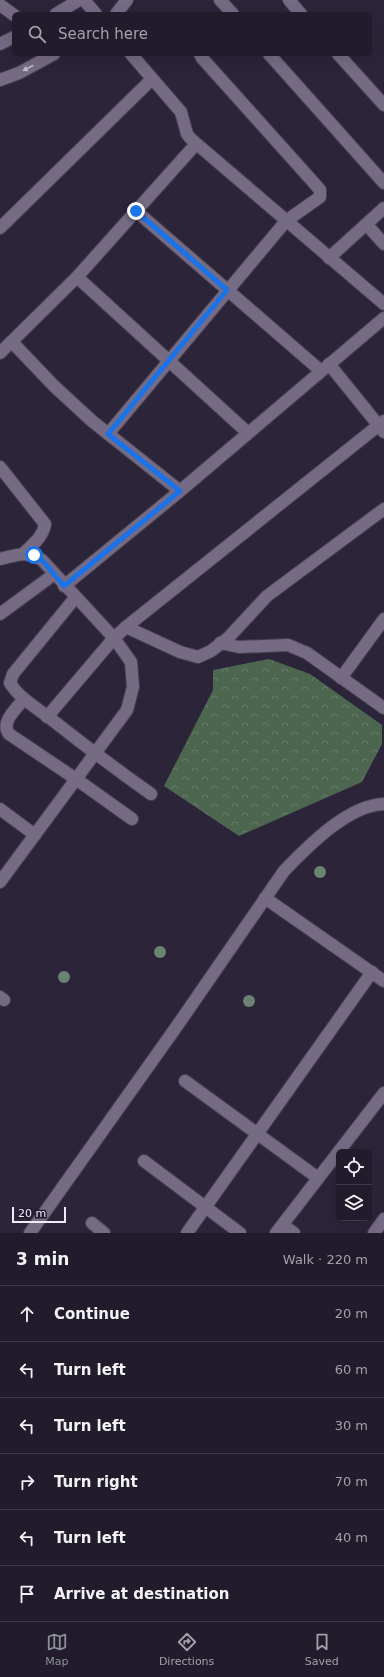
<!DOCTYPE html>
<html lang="en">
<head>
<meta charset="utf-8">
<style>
  :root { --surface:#211b2b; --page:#2d2837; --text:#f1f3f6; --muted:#a2a1a9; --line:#3e3947; --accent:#8c9099 }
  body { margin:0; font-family:"DejaVu Sans",sans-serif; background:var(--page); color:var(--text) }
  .controls { position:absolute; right:12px; bottom:12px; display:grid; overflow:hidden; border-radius:6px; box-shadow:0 4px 16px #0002 }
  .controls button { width:36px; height:36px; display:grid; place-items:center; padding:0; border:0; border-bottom:1px solid var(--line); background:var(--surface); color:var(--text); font:20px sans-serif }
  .scale { position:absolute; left:12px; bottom:10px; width:54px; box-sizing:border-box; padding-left:4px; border:2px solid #f0ebf9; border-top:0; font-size:11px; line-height:14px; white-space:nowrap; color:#f0ebf9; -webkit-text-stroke:3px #221a2f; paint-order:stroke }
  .stop { position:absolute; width:12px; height:12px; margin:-9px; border:3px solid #1a73e8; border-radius:50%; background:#fff }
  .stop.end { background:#1a73e8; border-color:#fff; box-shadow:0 1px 4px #0008 }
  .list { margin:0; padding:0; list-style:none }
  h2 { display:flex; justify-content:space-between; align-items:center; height:52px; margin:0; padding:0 16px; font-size:17px }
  h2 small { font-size:13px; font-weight:400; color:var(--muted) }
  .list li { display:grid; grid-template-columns:26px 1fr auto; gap:12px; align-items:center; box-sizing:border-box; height:56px; padding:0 16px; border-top:1px solid var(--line) }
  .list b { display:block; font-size:15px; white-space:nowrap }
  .list em { font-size:13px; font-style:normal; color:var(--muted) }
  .icon { flex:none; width:22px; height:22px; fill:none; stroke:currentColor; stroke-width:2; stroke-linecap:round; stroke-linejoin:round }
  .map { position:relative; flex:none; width:384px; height:1233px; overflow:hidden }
  .search { position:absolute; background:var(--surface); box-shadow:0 4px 16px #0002; left:12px; right:12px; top:12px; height:44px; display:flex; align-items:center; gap:10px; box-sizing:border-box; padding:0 14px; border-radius:6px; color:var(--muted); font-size:15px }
  .sheet { height:388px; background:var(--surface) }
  nav { display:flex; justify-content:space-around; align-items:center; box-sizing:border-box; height:56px; border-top:1px solid var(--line); background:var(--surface); font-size:11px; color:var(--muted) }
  nav a { display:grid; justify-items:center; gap:2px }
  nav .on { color:var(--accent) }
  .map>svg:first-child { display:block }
  .forest { fill:url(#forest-crowns) }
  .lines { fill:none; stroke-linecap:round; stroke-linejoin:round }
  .minor-casing { stroke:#4a4254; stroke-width:14 }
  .minor { stroke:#756b85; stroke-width:12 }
  .tree { fill:#6b8275 }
  .oneway { fill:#bfb8cb }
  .route { stroke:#1a73e8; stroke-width:5 }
</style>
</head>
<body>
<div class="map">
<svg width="384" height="1233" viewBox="0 0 384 1233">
  <defs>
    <pattern id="forest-crowns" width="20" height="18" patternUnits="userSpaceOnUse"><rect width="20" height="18" fill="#4d6650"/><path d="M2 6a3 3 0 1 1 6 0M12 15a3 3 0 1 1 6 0" fill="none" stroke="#677c6a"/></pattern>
  </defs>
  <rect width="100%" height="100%" fill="#2c2439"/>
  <path class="forest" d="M269 659 310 674 382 725V744L362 782 239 836 164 786 213 690V670Z"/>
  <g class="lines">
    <g class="minor-casing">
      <g id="minor">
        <path d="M84 0 96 14"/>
        <path d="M220 0 233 14"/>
        <path d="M289 0 301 14"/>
        <path d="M0 5 14 15"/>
        <path d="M56 14 79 0"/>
        <path d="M116 14 127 0"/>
        <path d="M0 44 14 37"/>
        <path d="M131 54 181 112 187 134 191 139 384 304"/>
        <path d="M269 54 384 183"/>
        <path d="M338 54 384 105"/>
        <path d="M0 80 19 73 54 54"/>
        <path d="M136 211 321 371"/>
        <path d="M367 225 384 244"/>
        <path d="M0 228 152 79"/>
        <path d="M329 258 384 208"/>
        <path d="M77 277 248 433"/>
        <path d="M12 342 54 386 92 421 180 491"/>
        <path d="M0 353 77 277 196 144"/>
        <path d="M329 364 384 432"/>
        <path d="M108 434 286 221 320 197V190L314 183 202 58 200 54"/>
        <path d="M0 467 45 524C43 537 33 544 24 553"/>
        <path d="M0 559C18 555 25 550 42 560L114 638 131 662 133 687 127 710 0 882"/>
        <path d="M64 586 180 491 384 318"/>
        <path d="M75 598 13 674 10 683C19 698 37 708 51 719 84 745 117 770 151 794"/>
        <path d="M0 614 53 575"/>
        <path d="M126 627 180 652 198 657 211 651 228 638 267 596 384 509"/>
        <path d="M220 643 239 647 288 645 307 653 384 708"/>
        <path d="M341 678 384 619"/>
        <path d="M24 699C17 708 0 722 9 734L76 779 132 819"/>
        <path d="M47 717 114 638 126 627 384 421"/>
        <path d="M0 809 35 835"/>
        <path d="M265 898 384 981"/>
        <path d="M0 997 4 1000"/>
        <path d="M185 1081 318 1178"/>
        <path d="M144 1161 240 1233"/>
        <path d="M92 1223 104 1233"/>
        <path d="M283 1225 294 1233"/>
        <path d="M30 1233 177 1026 284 871C308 846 348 805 384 804"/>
        <path d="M187 1233 372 972"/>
        <path d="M276 1233 384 1093"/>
        <path d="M374 1233 384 1219"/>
      </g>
    </g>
    <use href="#minor" class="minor"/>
  </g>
  <g class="tree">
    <circle cx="320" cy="872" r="6"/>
    <circle cx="160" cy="952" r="6"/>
    <circle cx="64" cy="977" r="6"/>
    <circle cx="249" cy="1001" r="6"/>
  </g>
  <defs><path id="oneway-solid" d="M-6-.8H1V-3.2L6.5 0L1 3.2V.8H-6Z"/></defs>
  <use class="oneway" href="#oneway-solid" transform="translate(28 68) rotate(152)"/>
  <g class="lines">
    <path class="route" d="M34 555 42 560 64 586 180 491 108 434 227 290 136 211"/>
  </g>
</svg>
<div class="controls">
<button><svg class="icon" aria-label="locate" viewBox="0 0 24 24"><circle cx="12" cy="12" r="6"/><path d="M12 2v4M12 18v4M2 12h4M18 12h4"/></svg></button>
<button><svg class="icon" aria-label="layers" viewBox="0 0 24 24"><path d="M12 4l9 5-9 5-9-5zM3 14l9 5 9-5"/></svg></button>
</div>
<div class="scale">20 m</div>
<div class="stop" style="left:34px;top:555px"></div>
<div class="stop end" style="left:136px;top:211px"></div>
<div class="search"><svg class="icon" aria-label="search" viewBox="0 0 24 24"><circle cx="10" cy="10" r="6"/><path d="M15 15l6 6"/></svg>Search here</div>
</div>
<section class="sheet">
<h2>3 min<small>Walk · 220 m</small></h2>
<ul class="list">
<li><svg class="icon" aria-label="ahead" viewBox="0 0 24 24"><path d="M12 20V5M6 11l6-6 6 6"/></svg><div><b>Continue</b></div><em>20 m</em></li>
<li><svg class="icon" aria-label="left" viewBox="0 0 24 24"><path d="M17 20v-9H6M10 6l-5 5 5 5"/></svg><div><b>Turn left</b></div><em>60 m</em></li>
<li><svg class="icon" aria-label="left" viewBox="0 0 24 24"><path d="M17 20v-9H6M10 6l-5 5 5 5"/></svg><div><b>Turn left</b></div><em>30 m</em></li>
<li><svg class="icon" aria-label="right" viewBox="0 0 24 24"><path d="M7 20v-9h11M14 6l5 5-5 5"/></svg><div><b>Turn right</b></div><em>70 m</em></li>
<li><svg class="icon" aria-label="left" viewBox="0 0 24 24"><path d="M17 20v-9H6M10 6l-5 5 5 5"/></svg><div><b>Turn left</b></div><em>40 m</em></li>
<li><svg class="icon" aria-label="arrive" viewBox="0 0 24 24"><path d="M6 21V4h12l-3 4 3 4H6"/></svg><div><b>Arrive at destination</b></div></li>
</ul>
</section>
<nav>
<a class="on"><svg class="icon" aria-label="map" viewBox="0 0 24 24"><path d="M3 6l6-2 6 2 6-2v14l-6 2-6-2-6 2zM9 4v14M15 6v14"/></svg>Map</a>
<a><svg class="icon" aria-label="directions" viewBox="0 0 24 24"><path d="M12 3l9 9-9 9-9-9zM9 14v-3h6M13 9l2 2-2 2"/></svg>Directions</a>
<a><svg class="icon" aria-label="saved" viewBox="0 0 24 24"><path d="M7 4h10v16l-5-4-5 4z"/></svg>Saved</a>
</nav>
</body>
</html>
